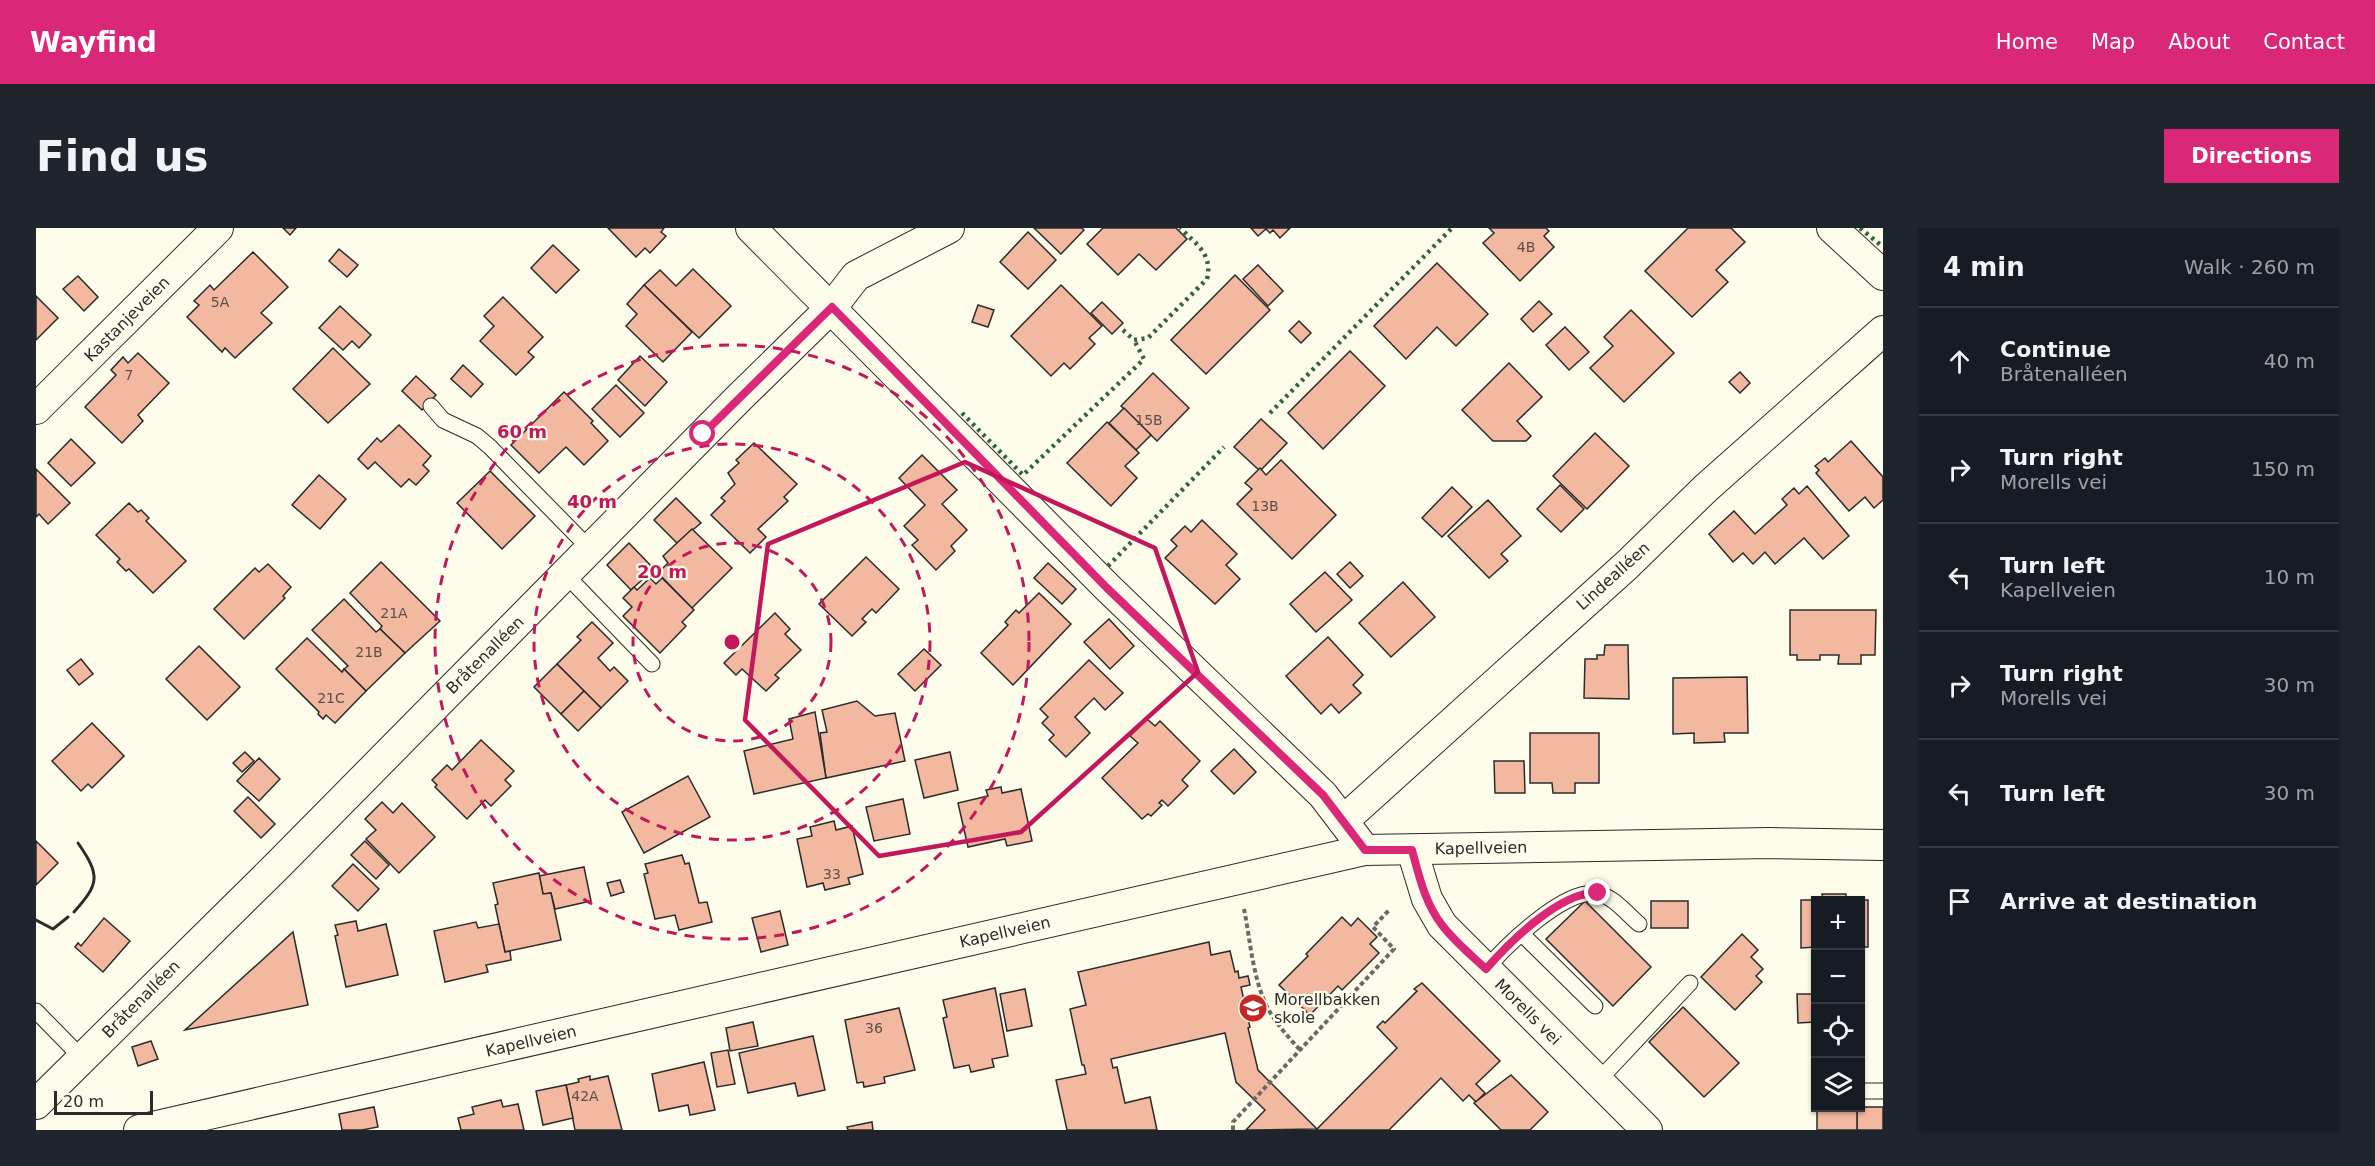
<!DOCTYPE html>
<html lang="en">
<head>
<meta charset="utf-8">
<style>
  :root { --surface:#171b24; --page:#20242c; --text:#f1f3f6; --muted:#9ea1a6; --line:#363941; --accent:#db2777 }
  body { margin:0; font-family:"DejaVu Sans",sans-serif; background:var(--page); color:var(--text) }
  .controls { position:absolute; right:18px; bottom:18px; display:grid; overflow:hidden; border-radius:0px; box-shadow:0 2px 4px #0004 }
  .controls button { width:54px; height:54px; display:grid; place-items:center; padding:0; border:0; border-bottom:2px solid var(--line); background:var(--surface); color:var(--text); font:30px sans-serif }
  .scale { position:absolute; left:18px; bottom:15px; width:99px; box-sizing:border-box; padding-left:6px; border:3px solid #2b2b2b; border-top:0; font-size:16px; line-height:21px; white-space:nowrap; color:#2b2b2b; -webkit-text-stroke:4px #fdfbea; paint-order:stroke }
  .stop { position:absolute; width:18px; height:18px; margin:-14px; border:4px solid #db2777; border-radius:50%; background:#fff }
  .stop.end { background:#db2777; border-color:#fff; box-shadow:0 2px 6px #0008 }
  .list { margin:0; padding:0; list-style:none }
  h2 { display:flex; justify-content:space-between; align-items:center; height:78px; margin:0; padding:0 24px; font-size:26px }
  h2 small { font-size:20px; font-weight:400; color:var(--muted) }
  .list li { display:grid; grid-template-columns:39px 1fr auto; gap:18px; align-items:center; box-sizing:border-box; height:108px; padding:0 24px; border-top:2px solid var(--line) }
  .list b { display:block; font-size:22px; white-space:nowrap }
  .list p { margin:0; font-size:20px; white-space:nowrap; color:var(--muted) }
  .list em { font-size:20px; font-style:normal; color:var(--muted) }
  .icon { flex:none; width:33px; height:33px; fill:none; stroke:currentColor; stroke-width:2; stroke-linecap:round; stroke-linejoin:round }
  .map { position:relative; flex:none; width:1847px; height:902px; overflow:hidden; border-radius:0px }
  header { display:flex; align-items:center; gap:36px; box-sizing:border-box; height:84px; padding:0 30px; background:var(--accent); color:#fff }
  header strong { font-size:28px }
  nav { display:flex; gap:33px; margin-inline-start:auto; font-size:21px }
  .intro { display:flex; align-items:center; justify-content:space-between; box-sizing:border-box; height:144px; padding:0 36px }
  h1 { margin:0; font-size:42px }
  .button { padding:15px 27px; border-radius:0px; background:var(--accent); color:#fff; font-size:21px; font-weight:700 }
  main { display:flex; gap:36px; padding:0 36px }
  aside { flex:1; background:var(--surface); border-radius:0px; box-shadow:0 2px 4px #0004 }
  .map>svg:first-child { display:block }
  .building { fill:#f2b8a0; stroke:#2b2b2b; stroke-width:1.5 }
  .lines { fill:none; stroke-linecap:round; stroke-linejoin:round }
  .service-casing { stroke:#2b2b2b; stroke-width:17 }
  .minor-casing { stroke:#2b2b2b; stroke-width:32 }
  .path { stroke:#6a6964; stroke-width:4; stroke-dasharray:4.5 3; stroke-linecap:butt }
  .service { stroke:#fdfbea; stroke-width:15 }
  .minor { stroke:#fdfbea; stroke-width:30 }
  .hedge { stroke:#34623c; stroke-width:4.5; stroke-dasharray:3 4.5; stroke-linecap:butt }
  .wall { stroke:#2b2b2b; stroke-width:3 }
  .route { stroke:#db2777; stroke-width:8 }
  .marked { fill:none; stroke:#c2185b; stroke-width:4.5; stroke-linejoin:round }
  .ring { fill:none; stroke:#c2185b; stroke-width:3; stroke-dasharray:10 8 }
  .labels { text-anchor:middle; dominant-baseline:central; stroke-width:4.5; stroke-linejoin:round; paint-order:stroke }
  .number-label { font-size:14px; fill:#5d4e48 }
  .street-label { font-size:16px; fill:#2b2b2b; stroke:#fdfbea }
  .poi-label { font-size:16px; fill:#2b2b2b; stroke:#fdfbea; text-anchor:start }
  .centre { fill:#c2185b; stroke:#fdfbea; stroke-width:3 }
  .ring-label { font-size:18px; text-anchor:middle; font-weight:bold; fill:#c2185b; stroke:#fdfbea; stroke-width:4.5; stroke-linejoin:round; paint-order:stroke }
</style>
</head>
<body>
<header>
<strong>Wayfind</strong>
<nav><a>Home</a><a>Map</a><a>About</a><a>Contact</a></nav>
</header>
<div class="intro"><h1>Find us</h1><a class="button">Directions</a></div>
<main>
<div class="map">
<svg width="1847" height="902" viewBox="0 0 1847 902">
  <rect width="100%" height="100%" fill="#fdfbea"/>
  <g class="building">
    <path d="M247 0H260L254 7Z"/>
    <path d="M572 0H628L625 4 630 8 614 25 609 20 600 29Z"/>
    <path d="M998 0H1046L1048 2 1025 26Z"/>
    <path d="M1067 0H1140L1151 11 1120 42 1103 26 1082 47 1051 16Z"/>
    <path d="M1215 0H1254L1244 10 1237 2 1234 5 1230 1 1222 8Z"/>
    <path d="M1453 0H1510L1513 3 1508 8 1518 19 1484 53 1447 15 1458 5Z"/>
    <path d="M1652 0H1695L1709 14 1680 42 1692 54 1656 89 1609 43Z"/>
    <path d="M992 4 1020 32 992 61 964 34Z"/>
    <path d="M517 17 543 42 520 65 495 40Z"/>
    <path d="M303 21 322 37 311 49 293 33Z"/>
    <path d="M217 24 252 59 225 85 236 95 199 130 189 120 186 124 151 89 163 77 158 73 174 57 178 62Z"/>
    <path d="M1401 35 1452 86 1420 118 1401 99 1370 131 1338 98Z"/>
    <path d="M1222 37 1247 63 1232 78 1207 51Z"/>
    <path d="M657 41 695 78 663 110 608 57 624 42 640 58Z"/>
    <path d="M1199 47 1234 82 1170 146 1135 112Z"/>
    <path d="M42 48 62 69 48 83 27 61Z"/>
    <path d="M608 57 656 104 627 134 590 98 601 86 591 76Z"/>
    <path d="M1025 57 1066 98 1053 110 1059 116 1034 141 1028 135 1015 148 975 108Z"/>
    <path d="M0 68 22 90 0 112Z"/>
    <path d="M467 69 507 109 492 124 498 129 480 147 444 113 458 98 448 88Z"/>
    <path d="M1503 73 1516 86 1497 104 1485 91Z"/>
    <path d="M1066 74 1087 95 1076 106 1055 85Z"/>
    <path d="M942 77 958 82 952 99 936 94Z"/>
    <path d="M304 78 335 107 323 120 316 113 307 122 283 100Z"/>
    <path d="M1595 82 1638 125 1588 174 1554 140 1577 118 1568 109Z"/>
    <path d="M1263 93 1275 105 1265 115 1253 103Z"/>
    <path d="M1529 99 1553 124 1533 142 1510 117Z"/>
    <path d="M297 120 334 156 292 195 257 161Z"/>
    <path d="M1314 123 1349 158 1287 221 1252 185Z"/>
    <path d="M102 125 133 155 102 187 107 193 86 215 49 179 80 147 75 142 87 129 92 135Z"/>
    <path d="M604 128 631 154 609 178 582 152Z"/>
    <path d="M1473 135 1506 169 1481 193 1495 208 1490 213H1457L1426 182Z"/>
    <path d="M427 137 447 156 435 169 415 151Z"/>
    <path d="M1704 144 1714 155 1704 165 1693 154Z"/>
    <path d="M1117 145 1153 180 1121 213 1085 178Z"/>
    <path d="M380 148 400 167 386 182 366 163Z"/>
    <path d="M580 157 608 185 584 209 556 181Z"/>
    <path d="M528 164 557 193 555 195 572 213 548 237 530 219 503 245 475 217Z"/>
    <path d="M1088 180 1115 207 1100 222 1073 195Z"/>
    <path d="M1225 191 1251 215 1224 243 1198 219Z"/>
    <path d="M1071 194 1103 225 1089 238 1101 250 1075 278 1031 235Z"/>
    <path d="M363 197 395 228 387 237 393 243 380 257 373 251 365 259 339 234 332 241 322 231 341 210 345 214Z"/>
    <path d="M1559 205 1593 238 1551 281 1517 248Z"/>
    <path d="M35 211 59 235 35 258 12 235Z"/>
    <path d="M1815 213 1847 249V272L1838 280 1829 269 1813 283 1780 245 1783 242 1779 238 1789 230 1792 234Z"/>
    <path d="M718 215 761 256 748 269 752 273 722 301 730 309 714 325 675 287 689 273 685 270 699 256 692 245 703 235 700 232Z"/>
    <path d="M886 227 921 262 906 276 931 302 915 318 919 323 900 342 876 317 882 312 868 298 889 277 863 250Z"/>
    <path d="M1245 232 1300 287 1256 331 1201 276 1216 261 1209 255 1224 240 1230 247Z"/>
    <path d="M0 241 34 275 12 296 3 286 0 289Z"/>
    <path d="M454 243 499 288 466 321 421 275Z"/>
    <path d="M283 247 310 271 284 301 256 277Z"/>
    <path d="M1524 257 1548 281 1525 304 1501 281Z"/>
    <path d="M1771 258 1813 308 1787 331 1768 310 1739 336 1729 324 1717 336 1707 325 1697 334 1673 306 1698 283 1719 306 1751 277 1746 271 1758 260 1763 266Z"/>
    <path d="M1416 259 1436 279 1406 309 1386 290Z"/>
    <path d="M640 270 665 295 641 315 618 292Z"/>
    <path d="M1452 272 1485 308 1465 326 1472 333 1453 350 1412 308Z"/>
    <path d="M93 275 102 284 105 282 113 290 110 293 150 333 117 365 93 341 90 343 81 334 84 331 60 307Z"/>
    <path d="M1166 292 1201 326 1190 337 1204 351 1179 376 1129 330 1141 318 1135 312 1149 298 1155 304Z"/>
    <path d="M656 301 696 340 656 380 622 345 632 335 627 328Z"/>
    <path d="M593 315 618 341 595 362 571 337Z"/>
    <path d="M830 329 863 361 840 385 836 381 826 391 830 394 816 408 783 376Z"/>
    <path d="M345 334 404 393 369 425 344 401 346 398 314 365Z"/>
    <path d="M1314 334 1327 348 1314 360 1301 346Z"/>
    <path d="M1012 335 1040 361 1026 376 998 350Z"/>
    <path d="M232 336 255 359 247 368 249 370 208 411 178 381 219 340 223 344Z"/>
    <path d="M1289 344 1316 372 1280 404 1254 376Z"/>
    <path d="M614 350 620 356 626 350 658 382 646 394 650 398 624 425 587 388 596 379 587 370 598 359 601 362Z"/>
    <path d="M1367 354 1399 389 1355 429 1323 395Z"/>
    <path d="M1003 365 1035 396 977 457 945 425 972 397 969 394 980 382 983 385Z"/>
    <path d="M308 371 340 404 344 401 369 425 330 463 308 441 312 438 276 402Z"/>
    <path d="M1754 382H1840L1839 427H1825V436H1802L1803 427H1784V432H1761V427H1754Z"/>
    <path d="M739 385 754 401 749 406 765 422 739 447 743 450 730 463 706 441 700 447 688 435Z"/>
    <path d="M1073 391 1098 418 1074 441 1048 414Z"/>
    <path d="M556 394 577 415 562 430 574 443 578 439 592 453 565 480 521 436 545 412 541 409Z"/>
    <path d="M1292 409 1327 447 1317 457 1325 465 1303 485 1295 476 1285 486 1250 448Z"/>
    <path d="M271 410 306 444 308 441 330 463 299 495 290 487 287 491 282 486 283 484 240 441Z"/>
    <path d="M1569 417H1592L1593 471 1548 470 1549 431H1561V427H1568Z"/>
    <path d="M163 418 204 459 171 492 130 451Z"/>
    <path d="M888 421 905 437 879 463 862 446Z"/>
    <path d="M45 431 57 446 43 457 31 442Z"/>
    <path d="M1053 432 1087 465 1069 482 1058 470 1039 489 1054 505 1030 529 1013 512 1018 507 1006 495 1012 489 1004 481Z"/>
    <path d="M521 436 548 463 525 486 498 459Z"/>
    <path d="M1711 449 1712 505H1688L1689 514 1658 515V505L1637 506V450Z"/>
    <path d="M548 463 565 480 542 503 525 486Z"/>
    <path d="M821 473 839 488 859 485 869 533 790 550 784 505 791 504 786 482Z"/>
    <path d="M779 484 790 550 718 566 708 523 757 511 753 491Z"/>
    <path d="M1111 491 1119 498 1124 493 1164 533 1146 552 1152 558 1132 578 1126 572 1123 575 1126 577 1115 588 1112 586 1106 591 1066 550 1102 515 1094 508Z"/>
    <path d="M56 495 88 528 56 560 52 556 45 563 16 533Z"/>
    <path d="M1494 505H1563V555H1539V565H1517L1516 555H1494Z"/>
    <path d="M445 512 478 543 469 552 475 558 455 578 449 572 431 591 399 559 401 557 396 552 411 537 416 542Z"/>
    <path d="M1198 521 1220 544 1198 566 1175 543Z"/>
    <path d="M209 524 218 533 206 544 197 535Z"/>
    <path d="M914 524 922 562 888 570 879 532Z"/>
    <path d="M223 530 244 551 223 573 201 553Z"/>
    <path d="M1458 533H1488L1489 565H1459Z"/>
    <path d="M652 548 674 589 608 625 586 584Z"/>
    <path d="M965 559 966 565 985 561 996 613 971 618 969 611 932 619 922 575 952 568 950 562Z"/>
    <path d="M212 569 239 596 225 610 198 583Z"/>
    <path d="M867 571 874 606 838 613 830 579Z"/>
    <path d="M346 574 357 585 366 575 399 609 363 645 330 611 340 602 329 591Z"/>
    <path d="M798 593 800 602 816 598 827 646 812 650 814 656 789 662 787 655 771 659 761 611 776 608 774 599Z"/>
    <path d="M0 613 22 635 0 657Z"/>
    <path d="M329 613 353 637 340 651 315 627Z"/>
    <path d="M646 627 649 636 653 635 663 675 671 674 676 694 643 702 639 687 619 691 608 646 612 645 609 636Z"/>
    <path d="M317 636 343 661 322 683 296 658Z"/>
    <path d="M548 639 555 673 519 681 515 665 507 666 503 648Z"/>
    <path d="M503 645 507 666 515 665 525 712 469 724 459 677 462 676 457 655Z"/>
    <path d="M584 652 588 664 575 668 571 655Z"/>
    <path d="M1786 666H1810V672H1832V719H1824V672H1780V719L1765 720V672H1787Z"/>
    <path d="M1549 673 1615 739 1577 778 1510 711Z"/>
    <rect x="1615" y="673" width="37" height="27"/>
    <path d="M744 683 752 717 725 724 716 690Z"/>
    <path d="M1306 689 1315 698 1322 690 1341 709 1334 716 1343 725 1306 762 1302 758 1274 787 1243 757 1272 728 1270 726Z"/>
    <path d="M68 690 94 713 67 744 39 719 42 715 45 718Z"/>
    <path d="M320 693 322 703 350 696 362 747 310 759 299 708 302 707 299 697Z"/>
    <path d="M440 694 442 700 463 696 469 724 474 723 475 732 450 737 452 744 409 754 398 703Z"/>
    <path d="M257 704 272 777 149 802Z"/>
    <path d="M1706 706 1722 722 1715 729 1727 741 1720 748 1726 754 1699 782 1665 749Z"/>
    <path d="M1173 714 1175 727 1194 723 1199 744 1202 743 1203 750 1212 748 1214 757 1205 759 1214 799 1212 800 1222 842 1281 901 1210 902 1229 882 1200 854 1189 805 1075 831 1077 840 1081 839 1089 875 1114 869 1121 902H1031L1020 852 1050 846 1048 837H1046L1034 781 1050 777 1042 744Z"/>
    <path d="M1386 755 1464 833 1440 856 1449 865 1440 874 1433 867 1427 873 1405 850 1353 902H1280L1361 820 1341 799 1347 793 1349 795 1381 763 1378 761Z"/>
    <path d="M959 760 972 828 956 831 958 839 935 844 933 837 918 840 907 790 911 789 907 772Z"/>
    <path d="M989 761 996 798 971 803 964 766Z"/>
    <path d="M1761 766H1779V794L1762 795Z"/>
    <path d="M1647 779 1703 835 1668 869 1613 814Z"/>
    <path d="M863 780 879 842 848 849 849 855 828 859 827 854 821 855 809 792Z"/>
    <path d="M717 794 722 818 694 823 690 800Z"/>
    <path d="M777 808 789 862 762 868 759 855 712 865 703 825Z"/>
    <path d="M115 813 122 831 102 838 96 819Z"/>
    <path d="M692 822 699 856 681 859 675 825Z"/>
    <path d="M668 834 679 882 654 887 652 877 623 883 616 846Z"/>
    <path d="M1475 847 1512 884 1494 902H1465L1438 875Z"/>
    <path d="M554 848V852L572 848 586 902H539L530 857 543 854 542 851Z"/>
    <path d="M530 857 537 890 507 897 500 863Z"/>
    <path d="M465 872 467 879 482 876 488 902H425L422 890 438 886 436 879Z"/>
    <path d="M338 879 342 899 326 902H306L303 886Z"/>
    <path d="M1824 879H1847V902H1821V880Z"/>
    <rect x="1781" y="880" width="40" height="22"/>
    <path d="M836 894 837 902H812L811 899Z"/>
  </g>
  <g class="lines">
    <g class="service-casing">
      <g id="service">
        <path d="M395 178 407 192 441 208 454 219 554 321"/>
        <path d="M529 346 616 436"/>
        <path d="M1486 706 1559 778"/>
        <path d="M1450 741C1470 718 1530 658 1563 666 1578 669 1591 686 1603 696"/>
        <path d="M0 783 46 830"/>
        <path d="M1562 853 1654 755"/>
        <path d="M1824 863H1847"/>
      </g>
    </g>
    <g class="minor-casing">
      <g id="minor">
        <path d="M715 0 1071 359 1287 567 1329 622"/>
        <path d="M1796 0 1847 47"/>
        <path d="M0 181 182 0"/>
        <path d="M1307 593 1591 337 1670 260 1847 103"/>
        <path d="M1376 622 1391 671 1406 697 1611 902"/>
        <path d="M0 876 243 636 703 170 796 79 820 48 913 0"/>
        <path d="M103 902 1329 622 1733 615 1847 617"/>
      </g>
    </g>
    <g class="path">
      <path d="M1208 681C1215 715 1217 759 1237 789 1245 801 1255 812 1264 822"/>
      <path d="M1197 902V894L1358 721 1337 699 1354 681"/>
    </g>
    <use href="#service" class="service"/>
    <use href="#minor" class="minor"/>
    <g class="hedge">
      <path d="M1824 0 1847 19"/>
      <path d="M1087 102 1098 112 1112 110 1171 51C1177 26 1160 16 1144 0"/>
      <path d="M926 185 987 247 1108 131 1098 112"/>
      <path d="M1234 185 1416 0"/>
      <path d="M1072 338 1188 219"/>
    </g>
    <g class="wall">
      <path d="M38 684C63 656 65 648 42 615"/>
      <path d="M0 692 17 701 32 689"/>
    </g>
  </g>
  <g class="lines">
    <path class="route" d="M667 206 796 79 1071 360 1287 567 1329 622H1376C1383 648 1389 675 1406 697 1418 713 1435 727 1450 741 1472 716 1525 662 1562 665"/>
  </g>
  <path class="marked" d="M929 234 1119 320 1162 444 985 604 843 628 709 492 732 316Z"/>
  <g class="ring">
    <circle cx="696" cy="414" r="99"/>
    <circle cx="696" cy="414" r="198"/>
    <circle cx="696" cy="414" r="297"/>
  </g>
  <defs>
    <g id="school-disc" transform="scale(1.5)"><circle r="9.5" fill="#c62828" stroke="#fdfbea"/><path d="M0-5L7-2L0 1L-7-2ZM-4 1L0 2.5L4 1V4Q0 6-4 4Z" fill="#fff"/></g>
  </defs>
  <g fill-rule="evenodd">
    <use href="#school-disc" x="1217" y="780"/>
  </g>
  <g class="labels">
    <g class="number-label">
      <text x="1490" y="19">4B</text>
      <text x="184" y="74">5A</text>
      <text x="93" y="147">7</text>
      <text x="1113" y="192">15B</text>
      <text x="1229" y="278">13B</text>
      <text x="358" y="385">21A</text>
      <text x="333" y="424">21B</text>
      <text x="295" y="470">21C</text>
      <text x="796" y="646">33</text>
      <text x="838" y="800">36</text>
      <text x="549" y="868">42A</text>
    </g>
    <g class="street-label">
      <text transform="translate(91 91) rotate(-45)">Kastanjeveien</text>
      <text transform="translate(1577 348) rotate(-42)">Lindealléen</text>
      <text transform="translate(449 427) rotate(-45)">Bråtenalléen</text>
      <text transform="translate(1445 620) rotate(-1)">Kapellveien</text>
      <text transform="translate(969 704) rotate(-13)">Kapellveien</text>
      <text transform="translate(105 771) rotate(-45)">Bråtenalléen</text>
      <text transform="translate(1492 784) rotate(45)">Morells vei</text>
      <text transform="translate(495 813) rotate(-13)">Kapellveien</text>
    </g>
    <g class="poi-label">
      <text x="1238" y="771">Morellbakken<tspan x="1238" dy="18">skole</tspan></text>
    </g>
  </g>
  <circle cx="696" cy="414" r="9" class="centre"/>
  <g class="ring-label">
    <text x="486" y="210">60 m</text>
    <text x="556" y="280">40 m</text>
    <text x="626" y="350">20 m</text>
  </g>
</svg>
<div class="controls">
<button>+</button>
<button>−</button>
<button><svg class="icon" aria-label="locate" viewBox="0 0 24 24"><circle cx="12" cy="12" r="6"/><path d="M12 2v4M12 18v4M2 12h4M18 12h4"/></svg></button>
<button><svg class="icon" aria-label="layers" viewBox="0 0 24 24"><path d="M12 4l9 5-9 5-9-5zM3 14l9 5 9-5"/></svg></button>
</div>
<div class="scale">20 m</div>
<div class="stop" style="left:667px;top:206px"></div>
<div class="stop end" style="left:1562px;top:665px"></div>
</div>
<aside>
<h2>4 min<small>Walk · 260 m</small></h2>
<ul class="list">
<li><svg class="icon" aria-label="ahead" viewBox="0 0 24 24"><path d="M12 20V5M6 11l6-6 6 6"/></svg><div><b>Continue</b><p>Bråtenalléen</p></div><em>40 m</em></li>
<li><svg class="icon" aria-label="right" viewBox="0 0 24 24"><path d="M7 20v-9h11M14 6l5 5-5 5"/></svg><div><b>Turn right</b><p>Morells vei</p></div><em>150 m</em></li>
<li><svg class="icon" aria-label="left" viewBox="0 0 24 24"><path d="M17 20v-9H6M10 6l-5 5 5 5"/></svg><div><b>Turn left</b><p>Kapellveien</p></div><em>10 m</em></li>
<li><svg class="icon" aria-label="right" viewBox="0 0 24 24"><path d="M7 20v-9h11M14 6l5 5-5 5"/></svg><div><b>Turn right</b><p>Morells vei</p></div><em>30 m</em></li>
<li><svg class="icon" aria-label="left" viewBox="0 0 24 24"><path d="M17 20v-9H6M10 6l-5 5 5 5"/></svg><div><b>Turn left</b></div><em>30 m</em></li>
<li><svg class="icon" aria-label="arrive" viewBox="0 0 24 24"><path d="M6 21V4h12l-3 4 3 4H6"/></svg><div><b>Arrive at destination</b></div></li>
</ul>
</aside>
</main>
</body>
</html>
